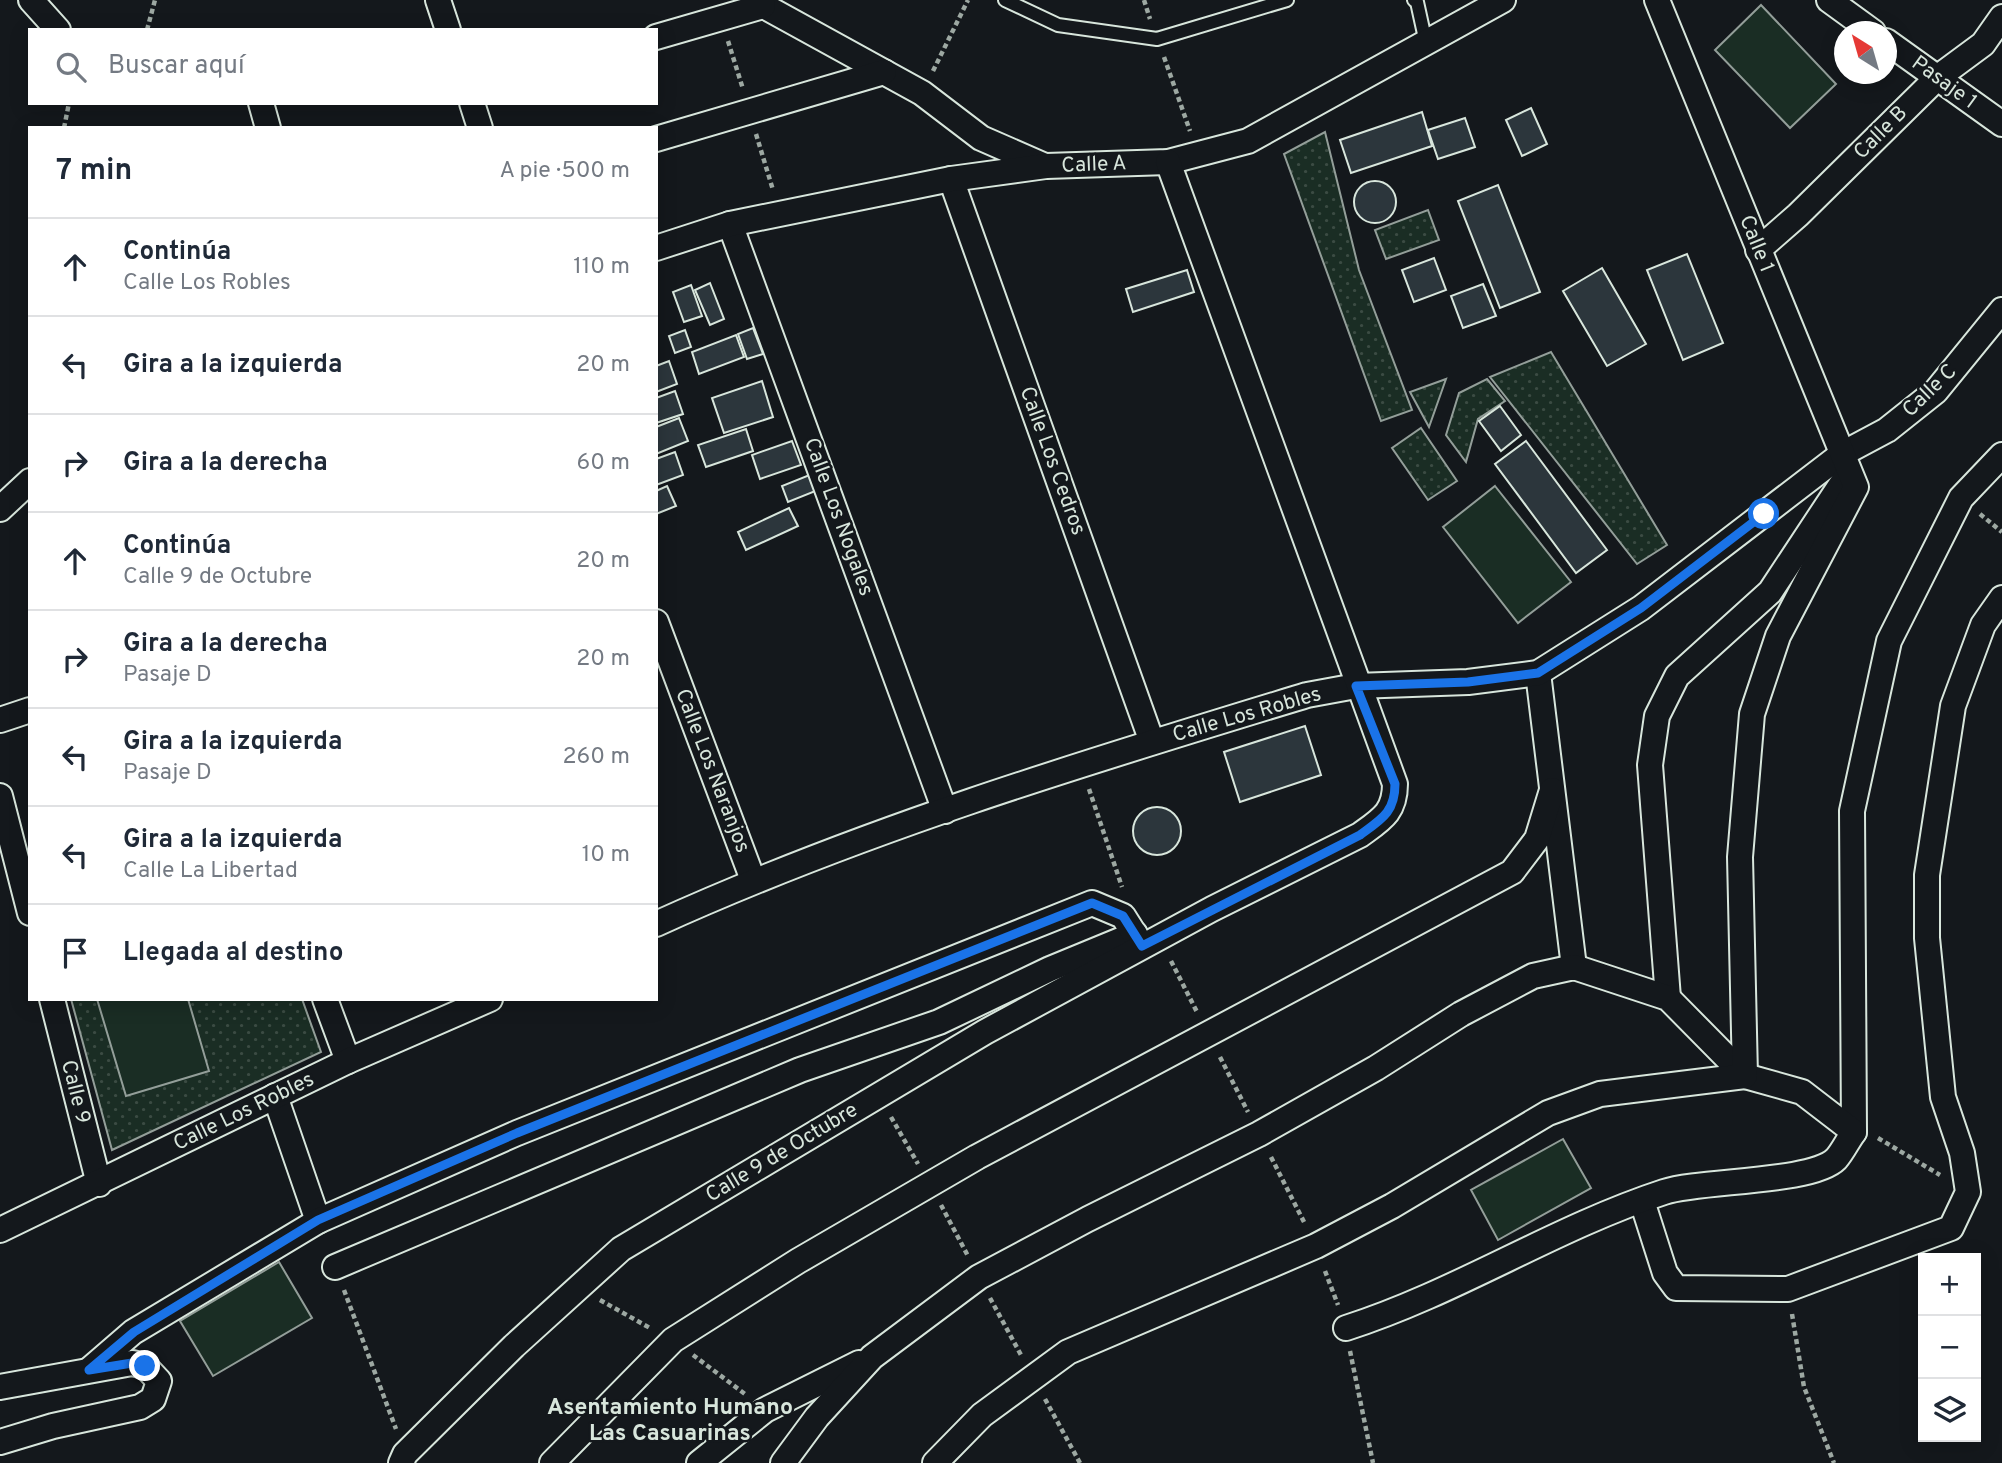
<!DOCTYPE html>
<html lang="es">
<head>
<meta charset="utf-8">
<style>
  :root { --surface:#fff; --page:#f2f2f3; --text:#1f2937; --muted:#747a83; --line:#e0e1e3 }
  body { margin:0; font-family:Overpass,sans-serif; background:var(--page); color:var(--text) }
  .controls { position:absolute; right:21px; bottom:21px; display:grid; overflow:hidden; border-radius:0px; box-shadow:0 4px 18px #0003 }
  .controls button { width:63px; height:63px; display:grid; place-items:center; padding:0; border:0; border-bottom:2px solid var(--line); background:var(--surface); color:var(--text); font:35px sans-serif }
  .compass { position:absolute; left:1834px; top:21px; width:63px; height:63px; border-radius:50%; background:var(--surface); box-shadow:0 4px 18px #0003; rotate:323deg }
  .stop { position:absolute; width:21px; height:21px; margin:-16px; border:5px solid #1a73e8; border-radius:50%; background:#fff }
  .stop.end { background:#1a73e8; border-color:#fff; box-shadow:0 2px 7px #0008 }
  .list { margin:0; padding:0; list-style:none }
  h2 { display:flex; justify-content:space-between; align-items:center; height:91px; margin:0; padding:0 28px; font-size:30px }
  h2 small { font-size:23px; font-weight:400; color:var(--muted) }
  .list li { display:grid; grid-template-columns:46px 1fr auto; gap:21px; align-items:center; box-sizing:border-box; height:98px; padding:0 28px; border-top:2px solid var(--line) }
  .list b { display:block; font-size:26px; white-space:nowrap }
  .list p { margin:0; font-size:23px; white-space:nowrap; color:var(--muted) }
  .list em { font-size:23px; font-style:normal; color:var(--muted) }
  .icon { flex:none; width:38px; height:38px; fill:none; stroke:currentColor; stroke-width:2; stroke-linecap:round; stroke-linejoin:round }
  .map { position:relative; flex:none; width:2002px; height:1463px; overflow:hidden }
  .search { position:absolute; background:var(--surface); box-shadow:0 4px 18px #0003; left:28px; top:28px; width:630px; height:77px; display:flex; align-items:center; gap:18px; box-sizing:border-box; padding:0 24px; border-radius:0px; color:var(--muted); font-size:26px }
  .panel { position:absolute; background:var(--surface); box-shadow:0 4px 18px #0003; left:28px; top:126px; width:630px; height:875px; border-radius:0px }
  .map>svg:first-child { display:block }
  .green { fill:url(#green-dots); stroke:#939e99; stroke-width:2 }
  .pitch { fill:#1a2d24; stroke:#939e99; stroke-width:2 }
  .building { fill:#2c363c; stroke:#d8e6dc; stroke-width:2 }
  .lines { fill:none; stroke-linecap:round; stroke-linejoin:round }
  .lane-casing { stroke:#d8e6dc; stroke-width:16 }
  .street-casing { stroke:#d8e6dc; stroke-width:28 }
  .path { stroke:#9da8a2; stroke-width:4.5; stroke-dasharray:5 3.5; stroke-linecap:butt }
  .lane { stroke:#14181c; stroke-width:12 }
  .street { stroke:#14181c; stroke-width:24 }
  .route { stroke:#1a73e8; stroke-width:9 }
  .labels { text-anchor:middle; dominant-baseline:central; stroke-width:5; stroke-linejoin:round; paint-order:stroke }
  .street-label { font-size:21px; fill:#d8e6dc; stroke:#14181c }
  .neighbourhood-label { font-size:23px; font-weight:bold; fill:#d8e6dc; stroke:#14181c }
</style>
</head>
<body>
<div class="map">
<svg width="2002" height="1463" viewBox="0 0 2002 1463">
  <defs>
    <pattern id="green-dots" width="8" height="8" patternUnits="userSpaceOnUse" patternTransform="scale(1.75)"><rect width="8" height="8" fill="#1a2d24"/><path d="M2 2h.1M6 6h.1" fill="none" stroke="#3b4b43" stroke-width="1.8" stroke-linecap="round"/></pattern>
  </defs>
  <rect width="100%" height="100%" fill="#14181c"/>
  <g class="green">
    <path d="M1325 132 1359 270 1412 410 1381 421 1284 154Z"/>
    <path d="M1428 210 1439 240 1386 259 1375 230Z"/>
    <path d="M1551 352 1667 545 1637 564 1490 377Z"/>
    <path d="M1446 379 1429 427 1410 392Z"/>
    <path d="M1487 379 1505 401 1478 419 1466 462 1446 435 1459 393Z"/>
    <path d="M1421 428 1457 481 1428 500 1392 448Z"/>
    <path d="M71 999H302L321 1052 112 1150Z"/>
  </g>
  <g class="pitch">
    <path d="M1761 5 1836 84 1790 128 1715 50Z"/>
    <path d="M1495 486 1571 582 1518 623 1443 527Z"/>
    <path d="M97 999H188L209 1071 126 1096Z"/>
    <path d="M1563 1139 1591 1188 1498 1240 1471 1190Z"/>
    <path d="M279 1262 312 1318 213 1376 180 1321Z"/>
  </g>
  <g class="building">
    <path d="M1531 108 1547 144 1522 156 1506 120Z"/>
    <path d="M1422 112 1432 146 1351 173 1340 140Z"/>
    <path d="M1465 118 1475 147 1438 159 1428 130Z"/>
    <circle cx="1375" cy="202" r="21"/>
    <path d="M1498 185 1540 292 1500 308 1458 201Z"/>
    <path d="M1687 254 1723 343 1683 360 1647 270Z"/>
    <path d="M1434 258 1446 290 1414 302 1402 270Z"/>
    <path d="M1602 268 1646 344 1607 366 1563 291Z"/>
    <path d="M1187 270 1194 292 1133 312 1126 289Z"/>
    <path d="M710 283 724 319 710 325 695 290Z"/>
    <path d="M1483 284 1496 316 1463 328 1451 296Z"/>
    <path d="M691 285 702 316 684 322 673 292Z"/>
    <path d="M753 328 763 354 747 359 738 334Z"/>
    <path d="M685 330 691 347 675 353 669 336Z"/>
    <path d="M736 335 744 357 699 374 692 352Z"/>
    <path d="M669 361 677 384 656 392V366Z"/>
    <path d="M762 381 773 417 724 433 712 398Z"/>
    <path d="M675 391 683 414 656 423V398Z"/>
    <path d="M1500 406 1521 435 1501 451 1479 421Z"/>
    <path d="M679 418 688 441 656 454V427Z"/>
    <path d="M746 429 753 451 706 467 698 445Z"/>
    <path d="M792 441 801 465 760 479 752 455Z"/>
    <path d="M1526 441 1607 550 1576 573 1495 464Z"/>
    <path d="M675 452 683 475 656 485V459Z"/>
    <path d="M812 474 818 490 788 502 782 486Z"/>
    <path d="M667 486 676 506 656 514V491Z"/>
    <path d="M789 508 798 526 746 550 738 532Z"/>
    <path d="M1305 726 1321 775 1240 802 1224 752Z"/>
    <circle cx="1157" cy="831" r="24"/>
  </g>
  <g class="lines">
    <g class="lane-casing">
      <g id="lane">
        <path d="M1005 0 1058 25 1157 39 1287 0"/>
        <path d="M1414 0 1417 2 1426 43"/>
      </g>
    </g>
    <g class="street-casing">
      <g id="street">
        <path d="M31 0 58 30"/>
        <path d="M438 0 448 30"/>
        <path d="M753 0 922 93 981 138 1045 166"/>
        <path d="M1829 0 1873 32"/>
        <path d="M656 37 763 6"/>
        <path d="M1886 41 2002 124"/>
        <path d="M261 103 268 128"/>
        <path d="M472 103 480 128"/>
        <path d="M656 139 884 72"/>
        <path d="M951 179 1152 742"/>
        <path d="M730 224 945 811"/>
        <path d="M656 248 730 224 951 179 1046 166 1168 162 1248 141 1503 0"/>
        <path d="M1758 250 1798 215 1937 78 1983 44 2002 17"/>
        <path d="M0 509 30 481"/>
        <path d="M656 622 753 880"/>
        <path d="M1538 673 1574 967"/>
        <path d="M0 720 30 710"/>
        <path d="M0 796 30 913"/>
        <path d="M656 924C865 829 1087 762 1307 695L1356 686 1468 682 1538 673 1641 608 1842 454 1887 430 1936 391 2002 310"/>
        <path d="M1668 998 1650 765 1657 716 1677 676 1770 592 1846 477"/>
        <path d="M52 999 99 1184"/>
        <path d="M325 999 348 1061"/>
        <path d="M275 1096 318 1221"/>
        <path d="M1854 1132 1852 811 1889 641 1961 498 2002 455"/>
        <path d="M1642 1201 1665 1273 1676 1288 1788 1289 1951 1228 1968 1192 1962 1153 1943 1097 1927 938V875L1953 706 1983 625 2002 598"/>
        <path d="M0 1230 348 1061 490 999"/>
        <path d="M335 1267 800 1070 939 1022 1050 969 1135 934"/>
        <path d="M89 1370 133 1332 318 1221 517 1133 1092 903 1123 916 1142 946"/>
        <path d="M0 1387 132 1363 145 1366 159 1381 153 1399 140 1407 53 1426 0 1442"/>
        <path d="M401 1463 405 1454 514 1346 621 1249 985 1032 1212 909 1360 835C1382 819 1395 812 1395 784L1168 162"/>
        <path d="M552 1463 673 1340 798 1261 977 1157 1512 872 1537 839 1552 790"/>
        <path d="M699 1463 765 1410 859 1363"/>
        <path d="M783 1463 817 1417 872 1357 979 1277 1088 1219 1259 1134 1376 1068 1461 1014 1533 976 1574 967 1668 998 1745 1076 1802 1092 1854 1132C1848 1140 1843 1151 1836 1159 1812 1183 1701 1180 1664 1192 1554 1228 1456 1293 1346 1328"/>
        <path d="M935 1463 982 1415 1068 1352 1316 1246 1392 1206 1548 1113 1600 1094 1745 1076 1740 857 1752 714 1778 636 1856 487 1657 0"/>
      </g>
    </g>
    <g class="path">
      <path d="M1144 0 1150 19"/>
      <path d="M147 30 155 0"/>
      <path d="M728 41 743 89"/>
      <path d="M1164 57 1190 131"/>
      <path d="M933 71 968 0"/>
      <path d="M64 128 69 103"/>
      <path d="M756 134 773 190"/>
      <path d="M1980 514 2002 532"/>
      <path d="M1089 789 1122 887"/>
      <path d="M1171 961 1197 1012"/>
      <path d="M1220 1057 1248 1112"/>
      <path d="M891 1117 918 1164"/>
      <path d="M1878 1138 1940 1175"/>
      <path d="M1271 1157 1305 1224"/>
      <path d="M941 1205 968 1256"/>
      <path d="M1325 1271 1338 1305"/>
      <path d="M344 1290 396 1429"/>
      <path d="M990 1298 1021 1355"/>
      <path d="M600 1300 650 1328"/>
      <path d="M1792 1314 1804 1387 1834 1463"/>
      <path d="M1350 1351 1373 1463"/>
      <path d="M693 1355 745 1394"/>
      <path d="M1045 1399 1080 1463"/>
    </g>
    <use href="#lane" class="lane"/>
    <use href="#street" class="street"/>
  </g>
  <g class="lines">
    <path class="route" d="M145 1366 132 1363 89 1370 134 1332 318 1220 517 1133 1092 903 1123 916 1142 946 1360 835C1382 819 1395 812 1395 784L1356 686 1468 682 1538 673 1641 608 1764 514"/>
  </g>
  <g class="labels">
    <g class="street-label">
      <text transform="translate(1944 83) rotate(36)">Pasaje 1</text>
      <text transform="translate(1881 133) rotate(-45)">Calle B</text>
      <text transform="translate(1094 165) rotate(-2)">Calle A</text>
      <text transform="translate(1756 244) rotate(68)">Calle 1</text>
      <text transform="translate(1930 391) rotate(-44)">Calle C</text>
      <text transform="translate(1052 461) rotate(70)">Calle Los Cedros</text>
      <text transform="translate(838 517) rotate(70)">Calle Los Nogales</text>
      <text transform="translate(1247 715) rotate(-16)">Calle Los Robles</text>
      <text transform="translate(712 771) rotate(69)">Calle Los Naranjos</text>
      <text transform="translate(75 1092) rotate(76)">Calle 9</text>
      <text transform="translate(244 1112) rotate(-26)">Calle Los Robles</text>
      <text transform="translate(782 1153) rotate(-31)">Calle 9 de Octubre</text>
    </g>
    <g class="neighbourhood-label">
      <text x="670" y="1408">Asentamiento Humano<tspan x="670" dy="26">Las Casuarinas</tspan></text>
    </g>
  </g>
</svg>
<div class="controls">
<button>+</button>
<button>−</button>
<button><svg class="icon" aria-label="layers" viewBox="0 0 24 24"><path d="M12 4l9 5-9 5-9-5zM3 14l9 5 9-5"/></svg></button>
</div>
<svg class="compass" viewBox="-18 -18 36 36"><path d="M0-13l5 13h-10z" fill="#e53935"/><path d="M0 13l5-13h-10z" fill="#747a83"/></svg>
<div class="stop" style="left:1764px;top:514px"></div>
<div class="stop end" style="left:145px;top:1366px"></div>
<div class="search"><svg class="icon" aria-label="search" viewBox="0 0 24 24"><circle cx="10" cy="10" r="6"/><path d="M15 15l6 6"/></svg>Buscar aquí</div>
<section class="panel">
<h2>7 min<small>A pie · 500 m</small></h2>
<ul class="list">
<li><svg class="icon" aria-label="ahead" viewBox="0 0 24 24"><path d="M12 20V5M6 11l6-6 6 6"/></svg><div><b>Continúa</b><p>Calle Los Robles</p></div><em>110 m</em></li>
<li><svg class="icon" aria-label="left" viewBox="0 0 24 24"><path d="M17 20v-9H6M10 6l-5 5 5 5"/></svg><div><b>Gira a la izquierda</b></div><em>20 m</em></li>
<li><svg class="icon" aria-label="right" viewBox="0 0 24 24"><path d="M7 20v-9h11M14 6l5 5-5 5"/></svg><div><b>Gira a la derecha</b></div><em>60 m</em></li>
<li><svg class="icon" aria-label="ahead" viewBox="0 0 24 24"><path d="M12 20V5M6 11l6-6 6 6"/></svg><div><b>Continúa</b><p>Calle 9 de Octubre</p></div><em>20 m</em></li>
<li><svg class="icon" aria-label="right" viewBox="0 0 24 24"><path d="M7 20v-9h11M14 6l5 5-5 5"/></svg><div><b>Gira a la derecha</b><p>Pasaje D</p></div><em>20 m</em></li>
<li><svg class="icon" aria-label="left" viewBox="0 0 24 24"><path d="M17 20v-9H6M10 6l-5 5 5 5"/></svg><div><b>Gira a la izquierda</b><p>Pasaje D</p></div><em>260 m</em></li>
<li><svg class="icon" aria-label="left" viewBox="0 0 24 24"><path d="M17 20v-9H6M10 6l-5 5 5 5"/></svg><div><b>Gira a la izquierda</b><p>Calle La Libertad</p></div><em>10 m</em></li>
<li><svg class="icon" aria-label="arrive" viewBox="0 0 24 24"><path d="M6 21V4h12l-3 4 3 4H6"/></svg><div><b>Llegada al destino</b></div></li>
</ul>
</section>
</div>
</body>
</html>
